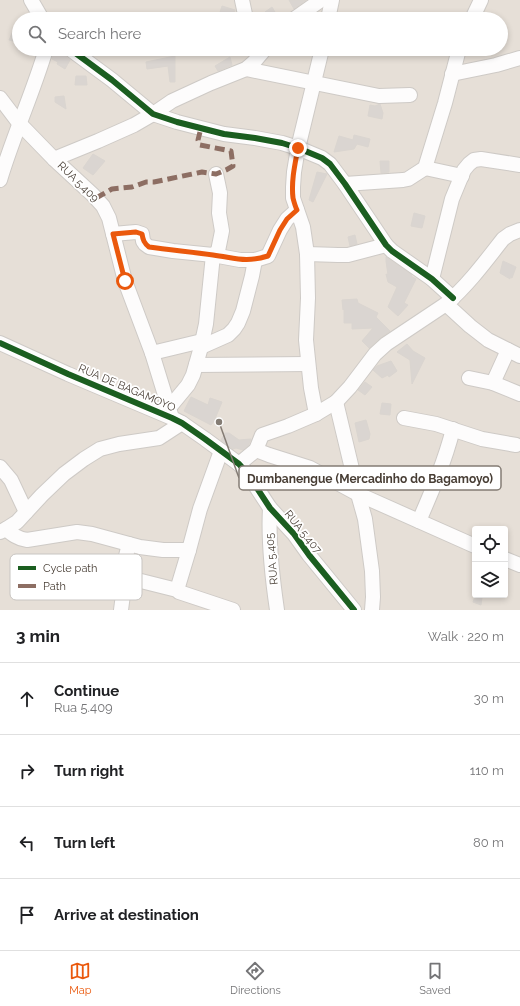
<!DOCTYPE html>
<html lang="en">
<head>
<meta charset="utf-8">
<style>
  :root { --surface:#fff; --page:#f6f6f6; --text:#202124; --muted:#757577; --line:#e0e0e0; --accent:#ea580c }
  body { margin:0; font-family:Raleway,sans-serif; background:var(--page); color:var(--text) }
  .controls { position:absolute; right:12px; bottom:12px; display:grid; overflow:hidden; border-radius:4px; box-shadow:0 2px 6px #0003 }
  .controls button { width:36px; height:36px; display:grid; place-items:center; padding:0; border:0; border-bottom:1px solid var(--line); background:var(--surface); color:var(--text); font:20px sans-serif }
  .stop { position:absolute; width:12px; height:12px; margin:-9px; border:3px solid #ea580c; border-radius:50%; background:#fff }
  .stop.end { background:#ea580c; border-color:#fff; box-shadow:0 1px 4px #0008 }
  .list { margin:0; padding:0; list-style:none }
  h2 { display:flex; justify-content:space-between; align-items:center; height:52px; margin:0; padding:0 16px; font-size:17px }
  h2 small { font-size:13px; font-weight:400; color:var(--muted) }
  .list li { display:grid; grid-template-columns:26px 1fr auto; gap:12px; align-items:center; box-sizing:border-box; height:72px; padding:0 16px; border-top:1px solid var(--line) }
  .list b { display:block; font-size:15px; white-space:nowrap }
  .list p { margin:0; font-size:13px; white-space:nowrap; color:var(--muted) }
  .list em { font-size:13px; font-style:normal; color:var(--muted) }
  .icon { flex:none; width:22px; height:22px; fill:none; stroke:currentColor; stroke-width:2; stroke-linecap:round; stroke-linejoin:round }
  .map { position:relative; flex:none; width:520px; height:610px; overflow:hidden }
  .search { position:absolute; background:var(--surface); box-shadow:0 2px 6px #0003; left:12px; right:12px; top:12px; height:44px; display:flex; align-items:center; gap:10px; box-sizing:border-box; padding:0 14px; border-radius:22px; color:var(--muted); font-size:15px }
  .sheet { height:340px; background:var(--surface) }
  nav { display:flex; justify-content:space-around; align-items:center; box-sizing:border-box; height:56px; border-top:1px solid var(--line); background:var(--surface); font-size:11px; color:var(--muted) }
  nav a { display:grid; justify-items:center; gap:2px }
  nav .on { color:var(--accent) }
  .map>svg:first-child { display:block }
  .residential { fill:#e6dfd7; fill-rule:evenodd }
  .building { fill:#dad5d1; stroke:#dad5d0 }
  .lines { fill:none; stroke-linecap:round; stroke-linejoin:round }
  .minor-casing { stroke:#cecac6; stroke-width:16 }
  .minor { stroke:#fdfcfc; stroke-width:14 }
  .quiet { stroke:#8d6e63; stroke-width:5; stroke-dasharray:10 5; stroke-linecap:butt }
  .cycleway-casing { stroke:#fff; stroke-width:8 }
  .cycleway { stroke:#1b5e20; stroke-width:6 }
  .route { stroke:#ea580c; stroke-width:5 }
  .labels { text-anchor:middle; dominant-baseline:central; stroke-width:3.5; stroke-linejoin:round; paint-order:stroke }
  .street-label { font-size:11px; fill:#483e35; stroke:#fff }
  .key { fill:#fff; stroke:#c8c5c2; stroke-width:1 }
  .key-label { font-size:11px; fill:#483e35 }
  .leader { fill:none; stroke:#847c74; stroke-width:1.5 }
  .callout-dot { fill:#847c74; stroke:#fff; stroke-width:1.5 }
  .callout { fill:#fff; stroke:#847c74; stroke-width:1.5 }
  .callout-label { font-size:12px; text-anchor:middle; font-weight:bold; fill:#483e35 }
</style>
</head>
<body>
<div class="map">
<svg width="520" height="610" viewBox="0 0 520 610">
  <rect width="100%" height="100%" fill="#f2eeea"/>
  <path class="residential" d="M0 0H520V610H0ZM19 19H501V49H19ZM475 529H505V595H475Z"/>
  <g class="building">
    <path d="M289 0H306L294 9Z"/>
    <path d="M222 6 235 10 231 19H218Z"/>
    <path d="M272 7 279 19H266L265 12Z"/>
    <path d="M13 31 19 34 17 42 9 40Z"/>
    <path d="M54 49 62 50 65 56 70 60 65 69 57 64 58 62 52 59Z"/>
    <path d="M175 56V82H170L168 66 147 69 146 62Z"/>
    <path d="M230 57 232 65 218 71 215 66Z"/>
    <path d="M76 76H86L87 85H75Z"/>
    <path d="M64 96 66 109 55 102V97Z"/>
    <path d="M380 104 383 113 382 119 368 116 370 105 375 106Z"/>
    <path d="M354 135 370 139 368 147 357 144 354 149 334 152 339 136 353 140Z"/>
    <path d="M93 154 105 161 93 175 83 168Z"/>
    <path d="M380 161H389V172L381 173Z"/>
    <path d="M317 172 327 174 313 202 309 200Z"/>
    <path d="M414 213 425 216 422 228 411 226Z"/>
    <path d="M355 235 357 244 350 246 348 237Z"/>
    <path d="M386 257 412 275 411 276 416 279 404 303 408 305 398 316 388 307 397 287 388 282 386 274 388 275 386 261Z"/>
    <path d="M503 261 516 267 512 278 510 277V279L500 273Z"/>
    <path d="M357 299 358 303 378 313 376 317 390 331 380 338 369 348 362 341 373 328 352 329V323H344V309L343 310 342 300Z"/>
    <path d="M407 344 413 351 425 358 412 384 410 360 397 352Z"/>
    <path d="M391 361 397 371 389 377 388 375 382 378 373 370 377 366Z"/>
    <path d="M365 382 372 387 365 395 358 390Z"/>
    <path d="M191 397 208 405 210 398 222 402 214 421 211 425 184 411Z"/>
    <path d="M382 403 391 404 390 415 380 414Z"/>
    <path d="M366 420 370 434 369 439 359 442 355 423Z"/>
    <path d="M225 433H229L239 440 251 439 248 446 243 450 236 448 233 449 221 440Z"/>
    <path d="M475 596 482 597 481 605 473 602Z"/>
  </g>
  <g class="lines">
    <g class="minor-casing">
      <g id="minor">
        <path d="M31 0 42 19"/>
        <path d="M242 0 246 19"/>
        <path d="M294 19 321 0"/>
        <path d="M328 19 332 0"/>
        <path d="M472 19 481 0"/>
        <path d="M70 49 112 80 153 114 177 122 224 134 255 138 282 143 298 148 322 158 330 164 345 184 386 245 392 251 432 279 453 298"/>
        <path d="M246 69 379 96 410 95"/>
        <path d="M452 74 496 65 520 58"/>
        <path d="M0 98 19 123 54 159 93 195 103 206 109 218 125 281 152 353 172 418"/>
        <path d="M54 159 98 141 134 125 153 114 172 101 211 83 246 69 254 62 265 49"/>
        <path d="M425 168 462 176"/>
        <path d="M0 180C13 136 33 93 46 49"/>
        <path d="M345 184 403 180 408 179 425 168 445 103 459 49"/>
        <path d="M113 234 136 232 142 234 143 241 145 244 149 247 173 251 213 255 240 260H255L268 256 280 230 287 219 297 210"/>
        <path d="M307 254 338 255H348L386 245"/>
        <path d="M432 279 452 199 464 170 469 164 474 160 481 159 520 165"/>
        <path d="M446 304 470 326 488 340 520 356"/>
        <path d="M0 343 68 374 172 418 182 423 205 439 239 464 247 473 270 508 294 534 309 555 354 610"/>
        <path d="M201 347 228 335 234 329 238 323 243 311 252 276 255 260"/>
        <path d="M152 353 202 341"/>
        <path d="M196 365 308 364"/>
        <path d="M469 378 493 383 520 394"/>
        <path d="M493 383 508 350"/>
        <path d="M336 402 358 494 365 519 372 571 373 597 372 610"/>
        <path d="M169 408 188 385 193 375 201 347 206 324 213 255 218 251 222 231 219 213 220 193 216 174"/>
        <path d="M316 414 311 388 306 340 308 298 307 254 303 227 293 198V187L294 172 298 148 322 49"/>
        <path d="M404 418 436 424 482 439 516 445"/>
        <path d="M256 450 269 455 310 468 358 494 475 546"/>
        <path d="M239 464 256 450 262 435 288 426 316 414 336 402 350 387 375 354 386 344 446 304C468 285 485 262 503 239L510 234 520 230"/>
        <path d="M0 467 11 480 26 512"/>
        <path d="M270 508C268 542 272 576 277 610"/>
        <path d="M419 521C432 491 445 461 453 429"/>
        <path d="M6 529C12 534 18 539 27 540L77 532 92 534 140 547 163 550H189"/>
        <path d="M0 532 6 529 17 522 42 495 64 474 84 459 100 449 119 444 159 438 182 423"/>
        <path d="M505 559 520 565"/>
        <path d="M121 576 177 590 179 592 233 610"/>
        <path d="M177 590 189 550 200 509 221 451"/>
        <path d="M121 610 124 587C124 583 122 580 121 576L129 544"/>
      </g>
    </g>
    <use href="#minor" class="minor"/>
    <path class="quiet" d="M96 198 112 189 132 187 146 182H154L202 172 216 174 226 170 233 166 231 151 200 145 198 140 201 128"/>
    <g class="cycleway-casing">
      <g id="cycleway">
        <path d="M70 49 112 80 153 114 177 122 224 134 255 138 282 143 298 148 322 158 330 164 345 184 386 245 392 251 432 279 453 298"/>
        <path d="M0 343 68 374 172 418 182 423 205 439 239 464 247 473 270 508 294 534 309 555 354 610"/>
      </g>
    </g>
    <use href="#cycleway" class="cycleway"/>
  </g>
  <g class="lines">
    <path class="route" d="M125 281 113 234 136 232 142 234C143 240 144 243 149 247 170 250 192 252 213 255 236 258 245 263 268 256L280 230 287 219 297 210C295 206 294 202 293 198 291 181 295 164 298 148"/>
  </g>
  <g class="labels">
    <g class="street-label">
      <text transform="translate(78 182) rotate(44)">RUA 5.409</text>
      <text transform="translate(127 388) rotate(23)">RUA DE BAGAMOYO</text>
      <text transform="translate(303 532) rotate(51)">RUA 5.407</text>
      <text transform="translate(272 559) rotate(-95)">RUA 5.405</text>
    </g>
  </g>
  <rect x="10" y="554" width="132" height="46" rx="6" class="key"/>
  <rect x="18" y="566" width="18" height="4" fill="#1b5e20"/>
  <rect x="18" y="584" width="18" height="4" fill="#8d6e63"/>
  <g class="key-label">
    <text x="43" y="572">Cycle path</text>
    <text x="43" y="590">Path</text>
  </g>
  <path class="leader" d="M219 422L239 478"/>
  <circle class="callout-dot" cx="219" cy="422" r="4"/>
  <rect class="callout" x="239" y="466" width="262" height="24" rx="4"/>
  <g class="callout-label">
    <text x="370" y="483">Dumbanengue (Mercadinho do Bagamoyo)</text>
  </g>
</svg>
<div class="controls">
<button><svg class="icon" aria-label="locate" viewBox="0 0 24 24"><circle cx="12" cy="12" r="6"/><path d="M12 2v4M12 18v4M2 12h4M18 12h4"/></svg></button>
<button><svg class="icon" aria-label="layers" viewBox="0 0 24 24"><path d="M12 4l9 5-9 5-9-5zM3 14l9 5 9-5"/></svg></button>
</div>
<div class="stop" style="left:125px;top:281px"></div>
<div class="stop end" style="left:298px;top:148px"></div>
<div class="search"><svg class="icon" aria-label="search" viewBox="0 0 24 24"><circle cx="10" cy="10" r="6"/><path d="M15 15l6 6"/></svg>Search here</div>
</div>
<section class="sheet">
<h2>3 min<small>Walk · 220 m</small></h2>
<ul class="list">
<li><svg class="icon" aria-label="ahead" viewBox="0 0 24 24"><path d="M12 20V5M6 11l6-6 6 6"/></svg><div><b>Continue</b><p>Rua 5.409</p></div><em>30 m</em></li>
<li><svg class="icon" aria-label="right" viewBox="0 0 24 24"><path d="M7 20v-9h11M14 6l5 5-5 5"/></svg><div><b>Turn right</b></div><em>110 m</em></li>
<li><svg class="icon" aria-label="left" viewBox="0 0 24 24"><path d="M17 20v-9H6M10 6l-5 5 5 5"/></svg><div><b>Turn left</b></div><em>80 m</em></li>
<li><svg class="icon" aria-label="arrive" viewBox="0 0 24 24"><path d="M6 21V4h12l-3 4 3 4H6"/></svg><div><b>Arrive at destination</b></div></li>
</ul>
</section>
<nav>
<a class="on"><svg class="icon" aria-label="map" viewBox="0 0 24 24"><path d="M3 6l6-2 6 2 6-2v14l-6 2-6-2-6 2zM9 4v14M15 6v14"/></svg>Map</a>
<a><svg class="icon" aria-label="directions" viewBox="0 0 24 24"><path d="M12 3l9 9-9 9-9-9zM9 14v-3h6M13 9l2 2-2 2"/></svg>Directions</a>
<a><svg class="icon" aria-label="saved" viewBox="0 0 24 24"><path d="M7 4h10v16l-5-4-5 4z"/></svg>Saved</a>
</nav>
</body>
</html>
